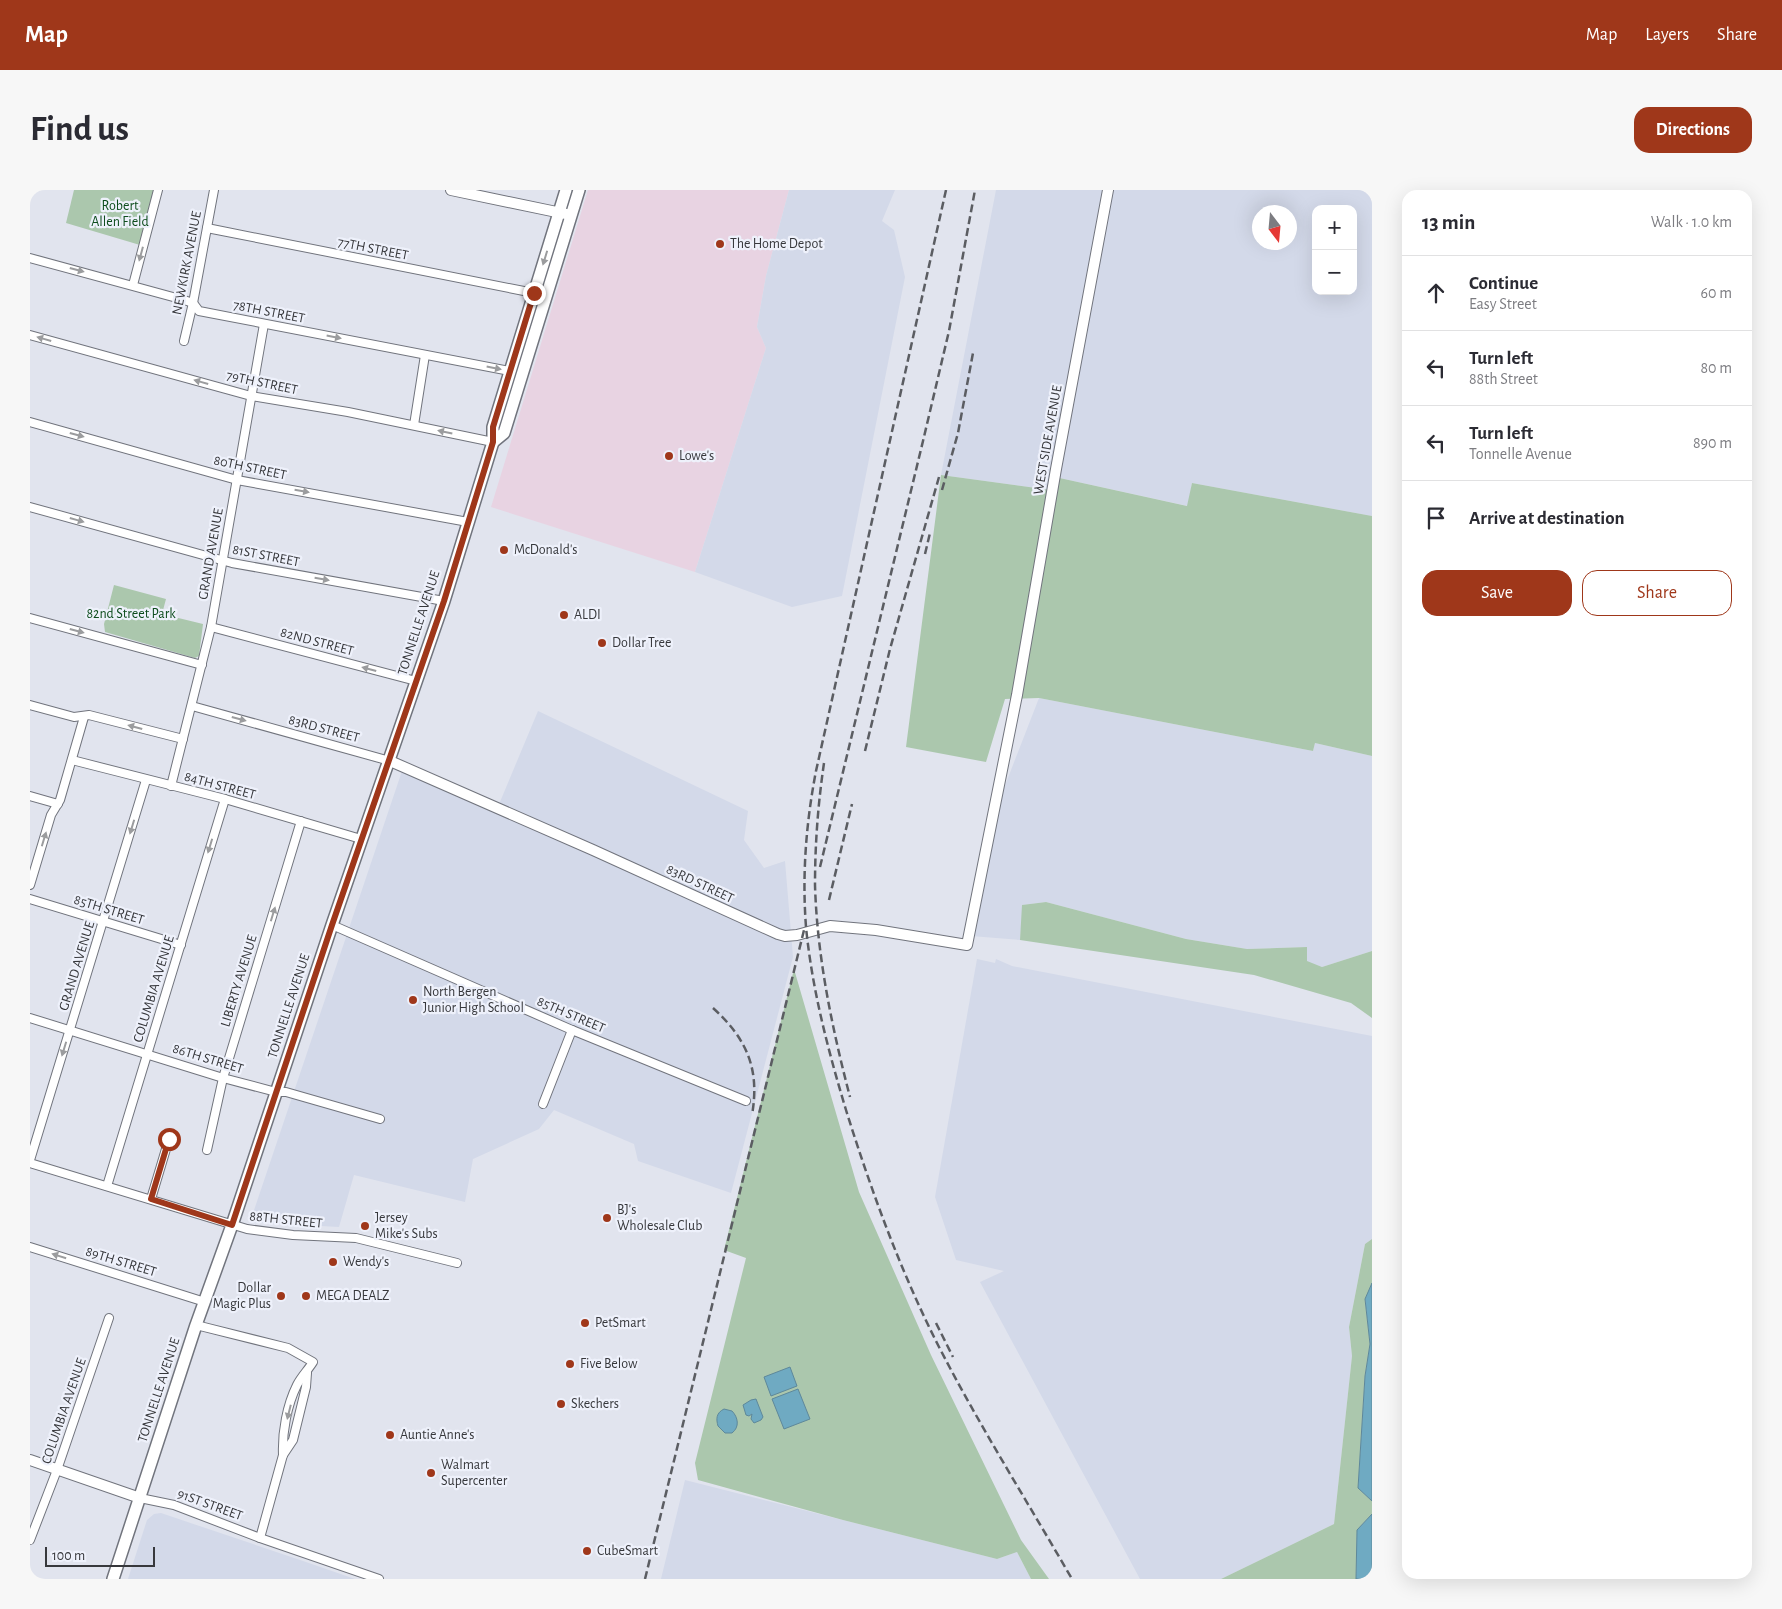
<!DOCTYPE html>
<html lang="en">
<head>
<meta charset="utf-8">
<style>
  :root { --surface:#fff; --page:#f7f7f7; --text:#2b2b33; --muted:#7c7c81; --line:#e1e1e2; --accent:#9f371a }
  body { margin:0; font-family:"Alegreya Sans",sans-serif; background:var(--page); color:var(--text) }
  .controls { position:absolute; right:15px; top:15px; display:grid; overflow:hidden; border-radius:10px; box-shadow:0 5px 20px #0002 }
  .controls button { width:45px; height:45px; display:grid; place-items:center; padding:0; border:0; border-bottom:1px solid var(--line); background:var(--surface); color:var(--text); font:25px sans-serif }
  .compass { position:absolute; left:1222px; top:15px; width:45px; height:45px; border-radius:50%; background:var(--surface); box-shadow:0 5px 20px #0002; rotate:164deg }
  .scale { position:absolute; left:15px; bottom:12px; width:110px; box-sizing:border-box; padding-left:5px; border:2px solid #37383c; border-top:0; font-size:14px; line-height:18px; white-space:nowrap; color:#37383c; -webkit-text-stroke:4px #eef1fb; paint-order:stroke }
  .stop { position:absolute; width:15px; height:15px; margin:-11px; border:4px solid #9f371a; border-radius:50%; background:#fff }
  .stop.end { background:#9f371a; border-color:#fff; box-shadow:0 1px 5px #0008 }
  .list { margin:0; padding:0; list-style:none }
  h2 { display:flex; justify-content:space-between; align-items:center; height:65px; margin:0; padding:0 20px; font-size:21px }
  h2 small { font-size:16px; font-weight:400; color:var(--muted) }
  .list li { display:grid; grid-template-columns:32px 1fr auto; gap:15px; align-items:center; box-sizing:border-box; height:75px; padding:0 20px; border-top:1px solid var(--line) }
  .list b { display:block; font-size:19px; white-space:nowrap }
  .list p { margin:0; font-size:16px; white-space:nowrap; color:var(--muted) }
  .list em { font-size:16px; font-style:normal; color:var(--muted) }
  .actions { display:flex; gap:10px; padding:15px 20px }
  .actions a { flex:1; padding:11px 0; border:1px solid var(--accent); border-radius:15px; text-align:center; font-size:18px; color:var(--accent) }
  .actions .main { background:var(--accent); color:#fff }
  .icon { flex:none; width:28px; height:28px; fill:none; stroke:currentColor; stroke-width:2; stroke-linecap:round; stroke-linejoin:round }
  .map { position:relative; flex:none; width:1342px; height:1389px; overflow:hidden; border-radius:15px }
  header { display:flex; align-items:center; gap:30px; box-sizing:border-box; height:70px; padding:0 25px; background:var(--accent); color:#fff }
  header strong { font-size:24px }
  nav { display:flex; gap:28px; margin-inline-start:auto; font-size:18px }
  .intro { display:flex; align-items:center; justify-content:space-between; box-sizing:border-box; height:120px; padding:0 30px }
  h1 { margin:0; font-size:35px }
  .button { padding:12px 22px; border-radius:15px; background:var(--accent); color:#fff; font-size:18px; font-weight:700 }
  main { display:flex; gap:30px; padding:0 30px }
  aside { flex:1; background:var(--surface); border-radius:15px; box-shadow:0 5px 20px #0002 }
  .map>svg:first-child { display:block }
  .commercial { fill:#e8d3e2 }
  .built { fill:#d3d9e9; fill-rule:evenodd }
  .green { fill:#abc7ad }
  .water { fill:#6faac2; stroke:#5e889a }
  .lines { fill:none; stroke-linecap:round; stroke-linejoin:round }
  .street-casing { stroke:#71747d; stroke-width:10 }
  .secondary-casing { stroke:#71747d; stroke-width:12 }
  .primary-casing { stroke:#71747d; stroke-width:14 }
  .street { stroke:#fff; stroke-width:8 }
  .secondary { stroke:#fff; stroke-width:10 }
  .primary { stroke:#fff; stroke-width:11 }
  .rail { stroke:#5b5d62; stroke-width:2.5; stroke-dasharray:8 4; stroke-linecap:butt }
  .oneway { fill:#9b9c9e }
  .route { stroke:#9f371a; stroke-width:6 }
  .poi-dot { fill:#9f371a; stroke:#eef1fb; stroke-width:2 }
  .labels { text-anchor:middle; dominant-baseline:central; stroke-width:4.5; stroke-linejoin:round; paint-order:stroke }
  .park-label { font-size:14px; fill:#0d4c1c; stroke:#eef1fb }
  .poi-label { font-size:14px; fill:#37383c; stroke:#eef1fb; text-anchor:start }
  .street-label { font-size:14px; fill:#37383c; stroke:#eef1fb }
</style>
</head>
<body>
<header>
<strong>Map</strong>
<nav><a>Map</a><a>Layers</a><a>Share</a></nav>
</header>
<div class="intro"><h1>Find us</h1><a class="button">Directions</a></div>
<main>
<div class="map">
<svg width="1342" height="1389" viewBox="0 0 1342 1389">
  <rect width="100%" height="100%" fill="#e1e4ee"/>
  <path class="commercial" d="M558 0H759L736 86 727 137 736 158 665 382 461 317Z"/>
  <g class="built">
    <path d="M759 0H865L852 31 864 40 875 87 812 406 762 417 665 382 736 158 727 137 736 86Z"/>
    <path d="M966 0H1342V326L1162 293 1158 316 1025 287 1021 300 911 285ZM1286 19H1323V101H1286ZM1230 22H1260V52H1230Z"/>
    <path d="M1009 508 1283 561 1285 553 1342 566V761L1292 777 1277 772V757L1217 759 1156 749 1016 712 993 715 990 750 941 746 962 629Z"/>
    <path d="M508 521 718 621 714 650 734 678 755 671 763 767 701 1003 608 971 604 954 524 920 509 939 443 969 435 1012 324 985 309 1037 220 1032 372 581 467 619Z"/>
    <path d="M947 769 965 773 966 769 982 776 1342 846V1049L1335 1054 1319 1137 1322 1166 1304 1334 1191 1389H1110L950 1092 974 1081 926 1070 905 1007Z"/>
    <path d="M655 1290 967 1369 987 1362 1001 1389H631Z"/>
    <path d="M131 1323 273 1371 325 1389H98L117 1330 124 1324Z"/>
  </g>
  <g class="green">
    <path d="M44 0H124L110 55 36 33Z"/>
    <path d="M911 285 1021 300 1025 287 1157 316 1162 293 1342 326V566L1285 553 1283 561 1009 508 975 509 956 572 876 557Z"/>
    <path d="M84 395 136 409 132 424 173 434 169 466 165 468 75 442 74 434Z"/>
    <path d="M1016 712 1156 749 1217 759 1277 757V771L1292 777 1342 761V828L1321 813 1224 785 990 750 992 715Z"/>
    <path d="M764 779 829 1002 901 1165 991 1350 1019 1389H1001L987 1362 967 1369 813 1330 668 1290 665 1273 716 1068 694 1060Z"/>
    <path d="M1342 1049V1093L1335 1110 1340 1154 1335 1186 1328 1298 1342 1311V1324L1327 1340 1326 1389H1191L1304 1334 1322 1166 1319 1137 1335 1054Z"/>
  </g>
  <g class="water">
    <path d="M1342 1093V1311L1328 1298 1335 1186 1340 1154 1335 1109Z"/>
    <path d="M760 1177 767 1196 741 1206 734 1187Z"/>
    <path d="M768 1199 780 1229 754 1239 742 1209Z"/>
    <path d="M726 1209 733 1227 731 1230 724 1233 721 1229 722 1224 719 1226 716 1225 713 1215 721 1210Z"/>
    <path d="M694 1219 702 1221C708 1227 710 1237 702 1243H695L688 1236C686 1229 686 1223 694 1219Z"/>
    <path d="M1342 1324V1389H1326L1327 1340Z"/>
  </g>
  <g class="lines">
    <g class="street-casing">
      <g id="street">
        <path d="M177 38 504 103"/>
        <path d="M0 68 154 110 163 113 169 121 480 181"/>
        <path d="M103 95 128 0"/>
        <path d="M0 145 221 206 318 222 463 252"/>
        <path d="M154 151 163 113 184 0"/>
        <path d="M0 232 207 290 438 332"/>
        <path d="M384 235 395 165"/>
        <path d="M0 317 202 373 414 411"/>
        <path d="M0 428 172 475"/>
        <path d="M181 437 386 491"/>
        <path d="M0 515 44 527 59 525 153 549"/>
        <path d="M162 516 360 571"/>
        <path d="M42 570 195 609 331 649"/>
        <path d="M141 596 181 437 234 134"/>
        <path d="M0 606 28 614"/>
        <path d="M0 695 21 625 30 610 54 527"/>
        <path d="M0 709 151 755"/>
        <path d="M302 735 542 840 716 911"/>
        <path d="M0 828 193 888 246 902H256L350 929"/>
        <path d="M513 914 542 840"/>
        <path d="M177 960 193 888 271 631"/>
        <path d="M0 970 116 590"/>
        <path d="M0 973 217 1039 263 1045 326 1048 427 1073"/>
        <path d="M77 996 195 609"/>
        <path d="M121 1009 139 949"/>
        <path d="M0 1057 175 1112"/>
        <path d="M166 1135 258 1158 283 1172C278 1180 271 1187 267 1195 257 1215 252 1242 253 1265"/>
        <path d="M110 1308 144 1315 230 1348 349 1389"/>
        <path d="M230 1348 253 1265 263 1250 276 1197 277 1183"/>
        <path d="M0 1350 27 1280 79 1128"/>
      </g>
    </g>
    <g class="secondary-casing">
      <g id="secondary">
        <path d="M421 0 541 25"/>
        <path d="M360 571 563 660 748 744 755 746 767 745 800 736 846 740 937 755 987 505 1026 279 1078 0"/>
        <path d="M0 1270 110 1308"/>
      </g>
    </g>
    <g class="primary-casing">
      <g id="primary">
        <path d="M463 252 474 243 549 0"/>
        <path d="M83 1389 166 1135 202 1035 302 735 414 411 463 252V237L536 0"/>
      </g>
    </g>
    <use href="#street" class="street"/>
    <use href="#secondary" class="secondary"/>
    <use href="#primary" class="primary"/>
    <g class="rail">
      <path d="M916 0 786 581C776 633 772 685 776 737 782 799 798 860 816 920 841 1000 870 1080 908 1155 949 1235 997 1311 1042 1389"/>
      <path d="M912 300 928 243 943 163"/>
      <path d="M895 364 900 343"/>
      <path d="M835 561 860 459 909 287"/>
      <path d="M794 573C788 614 785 654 785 695 787 766 802 838 820 907"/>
      <path d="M790 677 893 251 919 141 945 0"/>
      <path d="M799 710 822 614"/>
      <path d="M683 818C717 849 730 879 722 925"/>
      <path d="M906 1133 923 1167"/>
      <path d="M615 1389 774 740"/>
    </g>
  </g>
  <defs><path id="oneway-solid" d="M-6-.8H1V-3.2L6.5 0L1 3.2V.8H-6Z" transform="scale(1.25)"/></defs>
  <g class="oneway">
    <use href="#oneway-solid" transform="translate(111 64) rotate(105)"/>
    <use href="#oneway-solid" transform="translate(515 68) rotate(107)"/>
    <use href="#oneway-solid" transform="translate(47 80) rotate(15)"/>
    <use href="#oneway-solid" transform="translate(304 147) rotate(11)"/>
    <use href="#oneway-solid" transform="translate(14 149) rotate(-164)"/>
    <use href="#oneway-solid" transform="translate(464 178) rotate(11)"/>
    <use href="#oneway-solid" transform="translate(171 192) rotate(-164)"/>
    <use href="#oneway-solid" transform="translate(415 242) rotate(-168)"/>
    <use href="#oneway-solid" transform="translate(47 245) rotate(15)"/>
    <use href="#oneway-solid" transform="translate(272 301) rotate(10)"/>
    <use href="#oneway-solid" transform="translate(47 330) rotate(16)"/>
    <use href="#oneway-solid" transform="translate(292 389) rotate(10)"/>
    <use href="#oneway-solid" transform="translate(47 441) rotate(15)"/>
    <use href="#oneway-solid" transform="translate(339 479) rotate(-165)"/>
    <use href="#oneway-solid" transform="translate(209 529) rotate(15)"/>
    <use href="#oneway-solid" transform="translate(105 537) rotate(-165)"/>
    <use href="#oneway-solid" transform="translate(102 637) rotate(107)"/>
    <use href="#oneway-solid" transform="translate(14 649) rotate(-73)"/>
    <use href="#oneway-solid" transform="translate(180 656) rotate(107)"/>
    <use href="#oneway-solid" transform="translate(243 724) rotate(-73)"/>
    <use href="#oneway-solid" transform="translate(34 859) rotate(107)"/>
    <use href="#oneway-solid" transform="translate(29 1066) rotate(-163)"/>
    <use href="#oneway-solid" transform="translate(259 1222) rotate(104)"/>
  </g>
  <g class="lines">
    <path class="route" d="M139 949 121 1009 202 1035 302 735 414 411 463 252V237L504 103"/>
  </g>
  <g class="poi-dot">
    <circle cx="690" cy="54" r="5"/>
    <circle cx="639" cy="266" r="5"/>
    <circle cx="474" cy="360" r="5"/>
    <circle cx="534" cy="425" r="5"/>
    <circle cx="572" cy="453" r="5"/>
    <circle cx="383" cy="810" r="5"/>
    <circle cx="577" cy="1028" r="5"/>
    <circle cx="335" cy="1036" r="5"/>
    <circle cx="303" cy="1072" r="5"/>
    <circle cx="251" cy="1106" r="5"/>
    <circle cx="276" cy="1106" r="5"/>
    <circle cx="555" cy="1133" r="5"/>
    <circle cx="540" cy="1174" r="5"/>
    <circle cx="531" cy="1214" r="5"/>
    <circle cx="360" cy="1245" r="5"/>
    <circle cx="401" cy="1283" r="5"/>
    <circle cx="557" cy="1361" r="5"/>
  </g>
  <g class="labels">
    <g class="park-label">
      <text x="90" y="16">Robert<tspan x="90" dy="16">Allen Field</tspan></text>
      <text x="101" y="424">82nd Street Park</text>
    </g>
    <g class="poi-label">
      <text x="700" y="54">The Home Depot</text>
      <text x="649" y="266">Lowe's</text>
      <text x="484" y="360">McDonald's</text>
      <text x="544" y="425">ALDI</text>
      <text x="582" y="453">Dollar Tree</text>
      <text x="393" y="802">North Bergen<tspan x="393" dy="16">Junior High School</tspan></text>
      <text x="587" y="1020">BJ's<tspan x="587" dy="16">Wholesale Club</tspan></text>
      <text x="345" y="1028">Jersey<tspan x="345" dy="16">Mike's Subs</tspan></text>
      <text x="313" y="1072">Wendy's</text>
      <text x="241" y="1098" text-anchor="end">Dollar<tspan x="241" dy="16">Magic Plus</tspan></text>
      <text x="286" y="1106">MEGA DEALZ</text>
      <text x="565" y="1133">PetSmart</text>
      <text x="550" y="1174">Five Below</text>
      <text x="541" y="1214">Skechers</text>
      <text x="370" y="1245">Auntie Anne's</text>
      <text x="411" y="1275">Walmart<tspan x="411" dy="16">Supercenter</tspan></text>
      <text x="567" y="1361">CubeSmart</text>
    </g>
    <g class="street-label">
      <text transform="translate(343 59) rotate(11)">77TH STREET</text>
      <text transform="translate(157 73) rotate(-79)">NEWKIRK AVENUE</text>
      <text transform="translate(239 122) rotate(11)">78TH STREET</text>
      <text transform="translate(232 193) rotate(12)">79TH STREET</text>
      <text transform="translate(1018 250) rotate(-80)">WEST SIDE AVENUE</text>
      <text transform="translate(220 278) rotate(12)">80TH STREET</text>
      <text transform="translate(181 364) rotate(-80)">GRAND AVENUE</text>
      <text transform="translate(236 366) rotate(11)">81ST STREET</text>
      <text transform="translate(389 433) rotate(-72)">TONNELLE AVENUE</text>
      <text transform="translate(287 452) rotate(15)">82ND STREET</text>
      <text transform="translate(294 539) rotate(15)">83RD STREET</text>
      <text transform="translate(190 596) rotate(15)">84TH STREET</text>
      <text transform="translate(670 694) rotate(25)">83RD STREET</text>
      <text transform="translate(79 720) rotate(17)">85TH STREET</text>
      <text transform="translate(47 776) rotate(-73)">GRAND AVENUE</text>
      <text transform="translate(209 791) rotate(-73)">LIBERTY AVENUE</text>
      <text transform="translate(124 799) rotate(-73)">COLUMBIA AVENUE</text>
      <text transform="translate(259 816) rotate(-72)">TONNELLE AVENUE</text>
      <text transform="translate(541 825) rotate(23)">85TH STREET</text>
      <text transform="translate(178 869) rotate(17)">86TH STREET</text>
      <text transform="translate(256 1030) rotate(6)">88TH STREET</text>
      <text transform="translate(91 1072) rotate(17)">89TH STREET</text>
      <text transform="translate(129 1200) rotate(-72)">TONNELLE AVENUE</text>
      <text transform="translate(34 1221) rotate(-71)">COLUMBIA AVENUE</text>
      <text transform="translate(180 1315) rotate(20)">91ST STREET</text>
    </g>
  </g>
</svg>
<div class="controls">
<button>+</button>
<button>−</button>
</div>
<svg class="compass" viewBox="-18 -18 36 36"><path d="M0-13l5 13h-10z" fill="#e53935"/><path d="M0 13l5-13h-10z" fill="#7c7c81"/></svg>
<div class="scale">100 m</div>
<div class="stop" style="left:139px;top:949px"></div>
<div class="stop end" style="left:504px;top:103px"></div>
</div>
<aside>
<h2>13 min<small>Walk · 1.0 km</small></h2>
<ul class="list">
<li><svg class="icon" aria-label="ahead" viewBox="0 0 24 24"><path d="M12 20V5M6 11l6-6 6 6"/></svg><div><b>Continue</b><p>Easy Street</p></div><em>60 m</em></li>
<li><svg class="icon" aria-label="left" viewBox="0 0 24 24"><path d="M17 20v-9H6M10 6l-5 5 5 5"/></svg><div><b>Turn left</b><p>88th Street</p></div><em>80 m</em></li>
<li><svg class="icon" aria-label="left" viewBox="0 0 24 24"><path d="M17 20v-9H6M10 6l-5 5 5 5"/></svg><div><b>Turn left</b><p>Tonnelle Avenue</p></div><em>890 m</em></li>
<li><svg class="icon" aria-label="arrive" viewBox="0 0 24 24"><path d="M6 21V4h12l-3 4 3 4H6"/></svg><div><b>Arrive at destination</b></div></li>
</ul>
<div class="actions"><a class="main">Save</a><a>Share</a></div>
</aside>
</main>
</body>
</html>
